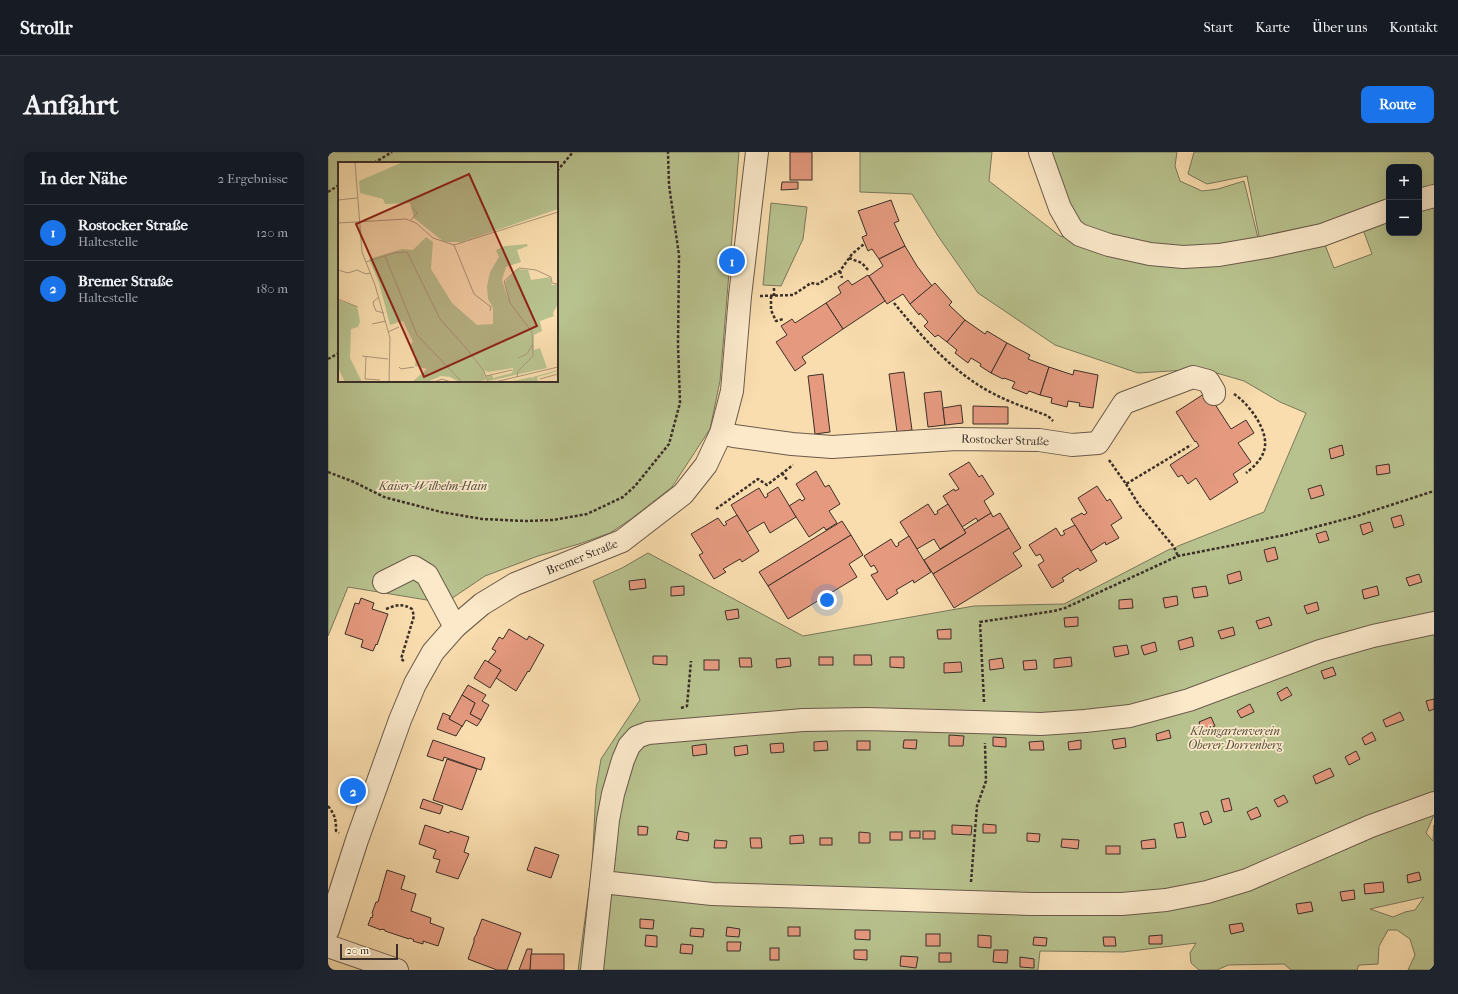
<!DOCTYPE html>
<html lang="de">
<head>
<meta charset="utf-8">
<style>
  :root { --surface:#171b24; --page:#20242c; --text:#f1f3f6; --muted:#9ea1a6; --line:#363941; --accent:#1a73e8 }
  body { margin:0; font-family:"IM FELL French Canon",serif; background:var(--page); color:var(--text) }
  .controls { position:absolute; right:12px; top:12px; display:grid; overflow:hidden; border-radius:8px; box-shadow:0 4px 16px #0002 }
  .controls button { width:36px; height:36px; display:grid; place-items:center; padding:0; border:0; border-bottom:1px solid var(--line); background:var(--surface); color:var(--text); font:20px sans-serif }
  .scale { position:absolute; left:12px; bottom:10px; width:58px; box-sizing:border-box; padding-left:4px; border:2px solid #3b2f28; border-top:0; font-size:11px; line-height:14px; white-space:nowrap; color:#3b2f28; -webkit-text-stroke:3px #fbe9ca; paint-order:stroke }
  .you { position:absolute; left:499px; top:448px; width:14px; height:14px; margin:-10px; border:3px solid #fff; border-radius:50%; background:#1a73e8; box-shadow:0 0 0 6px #1a73e833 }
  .badge { display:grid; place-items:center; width:26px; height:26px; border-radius:50%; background:var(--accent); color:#fff; font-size:13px; font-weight:700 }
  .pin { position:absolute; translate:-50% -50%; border:2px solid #fff; box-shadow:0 1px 4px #0006 }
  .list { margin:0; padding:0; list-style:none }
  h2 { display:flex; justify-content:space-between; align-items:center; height:52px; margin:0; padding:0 16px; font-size:17px }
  h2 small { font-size:13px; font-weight:400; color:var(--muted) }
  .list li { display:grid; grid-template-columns:26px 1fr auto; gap:12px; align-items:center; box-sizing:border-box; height:56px; padding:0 16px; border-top:1px solid var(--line) }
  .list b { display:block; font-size:15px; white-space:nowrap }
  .list p { margin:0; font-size:13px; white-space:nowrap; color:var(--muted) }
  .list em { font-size:13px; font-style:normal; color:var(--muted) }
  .map { position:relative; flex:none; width:1106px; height:818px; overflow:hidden; border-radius:8px }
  header { display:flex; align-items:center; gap:24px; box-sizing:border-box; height:56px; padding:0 20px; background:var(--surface); border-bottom:1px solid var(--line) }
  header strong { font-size:19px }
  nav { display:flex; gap:22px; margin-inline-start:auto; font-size:14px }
  .intro { display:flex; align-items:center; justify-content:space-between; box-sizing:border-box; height:96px; padding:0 24px }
  h1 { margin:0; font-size:28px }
  .button { padding:10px 18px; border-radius:8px; background:var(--accent); color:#fff; font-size:14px; font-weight:700 }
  main { display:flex; gap:24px; padding:0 24px }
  aside { flex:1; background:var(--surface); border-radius:8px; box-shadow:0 4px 16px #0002 }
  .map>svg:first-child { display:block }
  .green { fill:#b8c28e; stroke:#7a785b; fill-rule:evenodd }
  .building { fill:#e59a7f; stroke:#3b2f28 }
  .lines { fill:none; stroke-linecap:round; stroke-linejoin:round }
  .minor-casing { stroke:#6a5a4a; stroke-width:24 }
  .path { stroke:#3b2f28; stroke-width:2.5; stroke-dasharray:3 2; stroke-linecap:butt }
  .minor { stroke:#fbe9ca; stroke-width:22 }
  .labels { text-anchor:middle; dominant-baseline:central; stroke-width:3.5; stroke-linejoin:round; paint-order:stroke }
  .street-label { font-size:12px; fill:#3b2f28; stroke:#fbe9ca }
  .park-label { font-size:12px; font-style:italic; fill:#544c3c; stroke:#fbe9ca }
  .inset-road { fill:none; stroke:#ad9778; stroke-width:1 }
  .view { fill:#8f2418; fill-opacity:0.15; stroke:#8f2418; stroke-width:2 }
  .inset-edge { fill:none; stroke:#3b2f28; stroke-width:2 }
</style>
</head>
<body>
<header>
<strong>Strollr</strong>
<nav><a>Start</a><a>Karte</a><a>Über uns</a><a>Kontakt</a></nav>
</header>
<div class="intro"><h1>Anfahrt</h1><a class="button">Route</a></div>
<main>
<aside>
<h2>In der Nähe<small>2 Ergebnisse</small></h2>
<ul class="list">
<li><span class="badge">1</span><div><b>Rostocker Straße</b><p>Haltestelle</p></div><em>120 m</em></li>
<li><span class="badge">2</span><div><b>Bremer Straße</b><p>Haltestelle</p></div><em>180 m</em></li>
</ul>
</aside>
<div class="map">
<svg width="1106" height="818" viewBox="0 0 1106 818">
  <rect width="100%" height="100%" fill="#f9ddae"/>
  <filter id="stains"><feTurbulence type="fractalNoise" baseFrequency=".005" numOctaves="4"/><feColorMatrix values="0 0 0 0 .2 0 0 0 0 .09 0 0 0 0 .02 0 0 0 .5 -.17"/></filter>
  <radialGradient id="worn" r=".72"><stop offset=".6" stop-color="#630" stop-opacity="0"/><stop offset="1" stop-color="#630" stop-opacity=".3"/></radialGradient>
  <g class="green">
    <path d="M0 0H411L392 229 382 277 344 335 303 367 282 381 251 392 210 404 157 424 117 451 20 435 0 484ZM11 11H229V229H11Z"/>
    <path d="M532 0H664L661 29 732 84 837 107 932 89 919 24 879 32 860 22 866 0H1106V663L1098 681 1105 689 1106 673V818H1080L1087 803 1082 787 1069 778H1060L1051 794 1050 812 1031 813 1029 818H963L956 812 900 813 889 818H871L863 811 862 801 868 791 795 800 712 799 710 818H250L264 716 268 637 273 607 312 548 265 429 294 416 320 401 475 484 646 454 736 452 842 397H846L850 394 936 360 978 261 952 250 916 229 875 217 810 221 727 193 650 141 610 84 584 42 532 40ZM1061 15H1091V81H1061ZM1030 64 1044 102 1006 116 992 80ZM1096 745 1087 758 1077 760 1065 765 1042 757Z"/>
    <path d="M718 0H849L847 14 852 29 874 39 890 37 916 29 930 86 863 98 824 95 754 76Z"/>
    <path d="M443 51 479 55 475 87 453 134 435 133Z"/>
  </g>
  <g class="building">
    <rect x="462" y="0" width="22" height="28"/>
    <path d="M454 30H470V37L453 38Z"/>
    <path d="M563 48 571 69 566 71 577 94 551 107 544 97 540 99 534 85 539 83 530 59Z"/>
    <path d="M577 94 589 114 604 134 582 152 575 142 559 152 541 124 555 114 551 107Z"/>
    <path d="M540 123 557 149 515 177 498 151 513 141 510 135 520 128 524 133Z"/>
    <path d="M607 131 624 150 621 153 637 168 619 190 610 183 607 185 596 174 600 170 592 161 591 163 582 152Z"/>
    <path d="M498 151 515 177 474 205 478 211 467 219 448 190 459 183 453 174 464 167 467 171Z"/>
    <path d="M637 168 657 182 659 179 679 191 663 221 652 214 653 212 643 206 640 211 627 201 629 198 619 190Z"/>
    <path d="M679 191 702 203 700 207 721 215 712 243 701 239 699 242 684 236 687 230 676 226 675 227 663 221Z"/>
    <path d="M721 215 745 223 746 218 770 223 765 256 751 254 752 251 740 249 739 255 723 251 724 246 712 243Z"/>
    <path d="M576 220 584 278 569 280 561 222Z"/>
    <path d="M495 222 502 280 487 282 480 224Z"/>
    <path d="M613 239 617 273 600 275 596 241Z"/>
    <path d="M879 240 903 277 918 268 926 281 910 291 923 310 905 322 910 330 882 348 868 326 860 332 854 323 850 325 842 313 871 294 868 289 867 290 848 260Z"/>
    <path d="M633 253 635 271 617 273 615 256Z"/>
    <path d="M645 254 680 255V272H645Z"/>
    <path d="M1014 293 1016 303 1003 307 1001 297Z"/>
    <path d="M641 310 651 325 654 323 666 342 656 349 663 361 650 369 648 366 634 375 615 344 626 337 627 339 631 337 621 322Z"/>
    <path d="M1061 312 1062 321 1049 323 1048 314Z"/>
    <path d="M488 319 497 335 501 333 512 352 501 359 509 371 498 378 496 375 481 385 461 354 472 347 474 349 477 347 468 332Z"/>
    <path d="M993 333 996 343 983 347 980 337Z"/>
    <path d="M769 334 779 349 782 347 794 366 783 373 791 386 778 393 777 390 763 399 743 367 754 361 756 363 759 361 750 346Z"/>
    <path d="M450 335 468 365 442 381 436 370 419 380 403 353 431 336 437 346 440 344 439 342Z"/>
    <path d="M600 352 607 363 610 361 609 359 620 352 638 381 612 397 606 387 589 397 572 370Z"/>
    <path d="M663 361 665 365 672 361 681 376 605 422 596 408 638 381 636 378Z"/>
    <path d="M409 363 431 399 414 410 412 407 395 417 398 420 386 427 371 403 375 401 363 382 390 366 396 374 399 372 397 370Z"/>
    <path d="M1073 363 1076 373 1066 376 1063 366Z"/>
    <path d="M514 369 523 383 440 434 431 420Z"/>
    <path d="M1042 370 1045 379 1035 383 1032 373Z"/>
    <path d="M747 373 769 409 752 419 750 416 734 426 736 429 724 436 710 413 716 409 712 402 708 404 701 393 728 376 733 384 737 382 735 379Z"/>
    <path d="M681 376 693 396 685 401 694 414 626 456 605 422Z"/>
    <path d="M998 379 1001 388 991 391 988 382Z"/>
    <path d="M523 383 535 403 521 412 529 425 460 467 440 434Z"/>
    <path d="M581 384 603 420 586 431 585 428 568 438 570 441 559 448 543 423 550 420 546 413 543 415 536 404 563 387 568 395 571 393 570 391Z"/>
    <path d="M947 395 950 407 939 410 936 398Z"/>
    <path d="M912 419 914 428 901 432 899 423Z"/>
    <path d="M1091 422 1094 430 1081 434 1078 426Z"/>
    <path d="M317 427 318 436 302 438 301 429Z"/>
    <path d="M356 434V443L343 444V435Z"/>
    <path d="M878 434 880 444 866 446 864 436Z"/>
    <path d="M1049 434 1051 443 1036 447 1034 438Z"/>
    <path d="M849 444 850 453 837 456 835 446Z"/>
    <path d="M33 446 46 451 44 457 60 462 49 493 48 492 45 499 33 495 35 488 17 482 27 451 31 452Z"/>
    <path d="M804 447 805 456 791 457V448Z"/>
    <path d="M989 450 991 458 979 462 976 454Z"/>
    <path d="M410 457 411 466 399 468 397 459Z"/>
    <path d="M750 465V474L737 475 736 466Z"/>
    <path d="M941 465 944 473 931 477 928 469Z"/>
    <path d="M905 475 907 483 893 487 890 479Z"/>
    <path d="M181 477 199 488 201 484 216 493 201 520 200 519 188 539 168 526 173 518 160 510 168 499 164 497 171 485 175 487Z"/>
    <path d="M623 477V487H610L609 478Z"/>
    <path d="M864 485 866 494 852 498 850 489Z"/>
    <path d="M827 490 829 499 816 503 813 494Z"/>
    <path d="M799 493 801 502 787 505 785 495Z"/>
    <path d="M526 503H543L544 513H526Z"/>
    <path d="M325 504H339V513L325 512Z"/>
    <rect x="491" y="505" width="14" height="8"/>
    <path d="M562 505H576V516L562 515Z"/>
    <path d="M743 505 744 514 726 516V507Z"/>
    <path d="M411 506H423L424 515H412Z"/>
    <path d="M462 506 463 514 449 516 448 507Z"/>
    <path d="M674 506 676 516 662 518 661 508Z"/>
    <path d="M157 508 173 518 162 536 146 526Z"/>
    <rect x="376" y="508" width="15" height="10"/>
    <path d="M708 508 709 517 696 518 695 509Z"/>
    <path d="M633 510 634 520 616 521V511Z"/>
    <path d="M1005 515 1008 523 996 527 993 519Z"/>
    <path d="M140 533 158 543 154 549 161 553 153 568 142 562 147 551 134 543Z"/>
    <path d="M959 535 964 543 953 549 949 541Z"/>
    <path d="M134 543 147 551 142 562 153 568 149 574 138 568 134 575 121 567Z"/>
    <path d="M1106 547V557L1101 559 1098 549Z"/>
    <path d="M922 552 926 560 913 566 909 559Z"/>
    <path d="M1072 560 1076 568 1058 575 1055 568Z"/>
    <path d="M115 561 122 564 121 567 134 574 128 584 109 577Z"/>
    <path d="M883 565 887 574 874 578 871 570Z"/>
    <path d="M841 578 843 586 829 589 828 582Z"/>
    <path d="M1044 580 1048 588 1037 593 1034 586Z"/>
    <path d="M621 583 636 584 635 594H621Z"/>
    <path d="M665 585 678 586V595L665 594Z"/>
    <path d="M797 586 798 595 786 597 784 588Z"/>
    <path d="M105 588 157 606 153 618 116 605 115 609 99 604Z"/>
    <path d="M576 588H589L588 597 575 596Z"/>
    <path d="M753 588V597L741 598 740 590Z"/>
    <path d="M499 589 500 598 486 599V590Z"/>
    <rect x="529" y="589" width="13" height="9"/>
    <path d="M715 589 716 598H702L701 590Z"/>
    <path d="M455 591 456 600 443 601 442 592Z"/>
    <path d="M378 592 379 602 365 604 364 594Z"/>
    <path d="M419 593 420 602 407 604 406 595Z"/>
    <path d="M1028 599 1032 607 1021 613 1017 605Z"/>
    <path d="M119 607 149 617 134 658 105 648Z"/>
    <path d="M1002 616 1006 624 988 632 985 624Z"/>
    <path d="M956 643 960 650 950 655 946 648Z"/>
    <path d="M901 646 904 658 896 660 893 648Z"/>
    <path d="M95 647 115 654 112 662 92 656Z"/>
    <path d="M929 655 933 664 923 668 919 660Z"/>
    <path d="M880 659 884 670 876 673 872 661Z"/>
    <path d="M855 670 858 685 849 686 846 672Z"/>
    <path d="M655 672 668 673V681H655Z"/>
    <path d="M97 673 121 681 122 679 141 685 136 700 141 702 130 727 108 720 112 708 105 706 108 698 91 692Z"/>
    <path d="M624 673 644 674 643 683 624 682Z"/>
    <path d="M310 674 320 675 319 683H310Z"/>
    <path d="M350 679 361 681 360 689 348 687Z"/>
    <rect x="582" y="679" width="10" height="7"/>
    <rect x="595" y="679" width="12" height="8"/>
    <path d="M531 680 542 681V691H531Z"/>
    <rect x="562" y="680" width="12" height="8"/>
    <path d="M699 681 712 682 711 690 699 689Z"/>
    <path d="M475 683 476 691 462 692V684Z"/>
    <path d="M422 686H433L434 696H423Z"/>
    <rect x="492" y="686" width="12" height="7"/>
    <path d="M734 687 751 688 750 697 733 695Z"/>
    <path d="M827 687 828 696 814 697 813 689Z"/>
    <path d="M387 688 399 689 398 696H386Z"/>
    <rect x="778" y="694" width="14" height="8"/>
    <path d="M207 695 231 703 223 726 199 718Z"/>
    <path d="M59 718 77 724 73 737 88 742 83 759 103 766 102 771 116 776 110 794 95 789V792L85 789 86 788 82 786 81 787 57 779V778L54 777 53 778 40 773 43 765 44 766 45 762 44 761 48 750H50Z"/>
    <path d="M1091 720 1093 728 1080 731 1079 723Z"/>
    <path d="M1055 730 1056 740 1037 742 1036 732Z"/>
    <path d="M1026 738 1027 747 1014 749 1012 740Z"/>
    <path d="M983 750 985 759 970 762 968 752Z"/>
    <path d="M154 767 193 781 179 818H169L140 807 146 790V786L148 783Z"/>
    <path d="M312 767 326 768 325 777 312 776Z"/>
    <path d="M914 771 916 779 903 782 901 773Z"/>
    <path d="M399 775 412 777 411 785 398 784Z"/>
    <rect x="460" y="775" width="12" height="9"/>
    <path d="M363 776 376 777 375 785 362 784Z"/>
    <path d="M527 778H542V788L527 787Z"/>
    <rect x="598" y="782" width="14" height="12"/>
    <path d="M318 783 329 784V795L317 794Z"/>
    <path d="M650 783 663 784V796L650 795Z"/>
    <path d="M834 783V792H821V784Z"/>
    <path d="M706 785 719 786 718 794 705 793Z"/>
    <path d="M775 785H787L788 794H776Z"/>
    <path d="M399 790H413L412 799H399Z"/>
    <path d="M353 792 365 793 364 802 352 801Z"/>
    <rect x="442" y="796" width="9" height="12"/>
    <path d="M199 797H204L202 818H191Z"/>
    <path d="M526 798H539V808L526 807Z"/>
    <path d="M666 798H680L679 811 665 810Z"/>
    <rect x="611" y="801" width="12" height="9"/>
    <path d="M203 802H236V818H202Z"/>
    <path d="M573 804 590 805 588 816 572 814Z"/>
    <path d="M692 805 706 807V816L692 815Z"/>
  </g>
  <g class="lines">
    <g class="minor-casing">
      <g id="minor">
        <path d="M712 0 732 56 744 77 752 83 781 93 822 102 855 105 891 103 938 95 994 83 1061 58"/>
        <path d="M1091 48 1106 44"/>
        <path d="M393 281 406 284 464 292 504 295 628 287 711 288 744 293 770 291 796 251 865 225 880 229 886 239V242"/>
        <path d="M56 430 86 415 99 423 127 475"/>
        <path d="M274 730 384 742 703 752H794L838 748 879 740 919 728 1043 674 1106 651"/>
        <path d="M0 778 29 688 72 568 87 532 105 500 127 475 154 452 187 432 294 389 355 342 378 313 393 281 404 239 412 144 429 0"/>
        <path d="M0 794 69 818"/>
        <path d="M264 818 280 668 285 642 295 608 301 594 309 585 320 581 475 568 539 567 713 572 757 569 802 564 861 548 992 499 1045 484 1106 471"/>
      </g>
    </g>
    <g class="path">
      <path d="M46 11 64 0"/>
      <path d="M229 19 245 0"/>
      <path d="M0 40 11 33"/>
      <path d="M521 106 534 111 541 119"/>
      <path d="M512 119 514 126"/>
      <path d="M432 144 465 143 483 131 490 132 512 119 524 102 536 92"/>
      <path d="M443 144V158L448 169 455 167"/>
      <path d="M446 144V134"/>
      <path d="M566 151C595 186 625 221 666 242 683 251 702 257 720 264L725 269"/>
      <path d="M0 207 11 201"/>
      <path d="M906 242C920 251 939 276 937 294 936 305 927 314 918 321"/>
      <path d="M781 308 798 332 863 293"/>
      <path d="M0 320 26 330 56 345 113 360 154 367 198 369 225 368 259 362 295 345 307 334 341 292 352 251 350 193 351 103 341 33 340 0"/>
      <path d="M454 321 460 329"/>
      <path d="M798 332 811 353 846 395 850 404"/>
      <path d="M388 357 430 327 439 333 465 313"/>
      <path d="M58 457C68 453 74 451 84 457L86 464 73 507 76 509"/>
      <path d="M656 550 652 470 726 459 737 456 850 404 957 383 1029 364 1106 339"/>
      <path d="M353 556 359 554 363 509"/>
      <path d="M0 654C7 663 8 667 8 679L11 681"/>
      <path d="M643 730 649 654 658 629 657 591"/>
    </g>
    <use href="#minor" class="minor"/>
  </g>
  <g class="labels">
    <g class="street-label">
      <text transform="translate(677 288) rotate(2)">Rostocker Straße</text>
      <text transform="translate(254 405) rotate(-22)">Bremer Straße</text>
    </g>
    <g class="park-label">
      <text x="105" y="334">Kaiser-Wilhelm-Hain</text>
      <text x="907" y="579">Kleingartenverein<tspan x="907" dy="14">Oberer Dorrenberg</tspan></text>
    </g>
  </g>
  <g transform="translate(10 10)">
    <rect width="220" height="220" fill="#f9ddae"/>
    <path d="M65 0H220V47L124 80H106L76 56 72 41 47 42 45 37 22 31 21 19ZM88 75 95 80 93 107 114 141 139 163 155 162V146L150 137 149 124 152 110 161 95 158 88 167 84 189 82 190 84 179 88 183 100 168 105 164 118 170 137 167 120 179 107 190 108 193 118 212 115 214 123 220 122V142L215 151 216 154 202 159 204 169 196 173V188L202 186 209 206 150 219 149 214 154 213 155 216 174 211 175 206 150 210 146 208 148 218 136 220H121L112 215 103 214 89 220H74L89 207 77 204 78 193 72 183 75 180 65 159 52 163 41 121 31 97 64 87 75 88ZM0 138 18 144 20 148 22 160 20 165 13 167 12 196 24 220H7L0 206ZM220 208V209L199 215 200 220H170L194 215 195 218V215Z" fill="#b8c28e"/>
    <path class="inset-road" d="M17 0 24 90 37 123 52 176 51 220M0 38 19 36M73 58 79 51 75 46M0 61 68 57 78 61 95 76 116 83 220 50M116 83 136 132 153 145 152 149M47 94 79 173 124 220M28 100 56 91 69 90 102 157 128 186 146 209 150 220M0 108 10 111 19 108 28 112 32 111M41 135 35 140 36 144 38 149 46 151M0 137 20 145M34 162 48 159M50 170 61 165M24 194 50 197M28 195 27 217 42 218M180 196 189 192 194 183M61 205 63 207 76 205M148 214 174 208M179 215 180 209 195 194 194 170 172 141 166 119 181 106 198 108 213 115 214 121 220 122M202 217 220 212M96 220 104 217 113 220M157 220 220 205"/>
    <path class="view" d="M131 12 199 164 86 215 18 62Z"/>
    <rect width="220" height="220" class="inset-edge"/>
  </g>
  <rect width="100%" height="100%" filter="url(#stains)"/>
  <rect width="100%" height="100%" fill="url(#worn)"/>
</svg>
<div class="controls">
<button>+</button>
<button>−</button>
</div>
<div class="scale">20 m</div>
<div class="you"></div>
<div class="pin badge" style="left:404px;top:109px">1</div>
<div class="pin badge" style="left:25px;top:639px">2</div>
</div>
</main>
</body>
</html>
